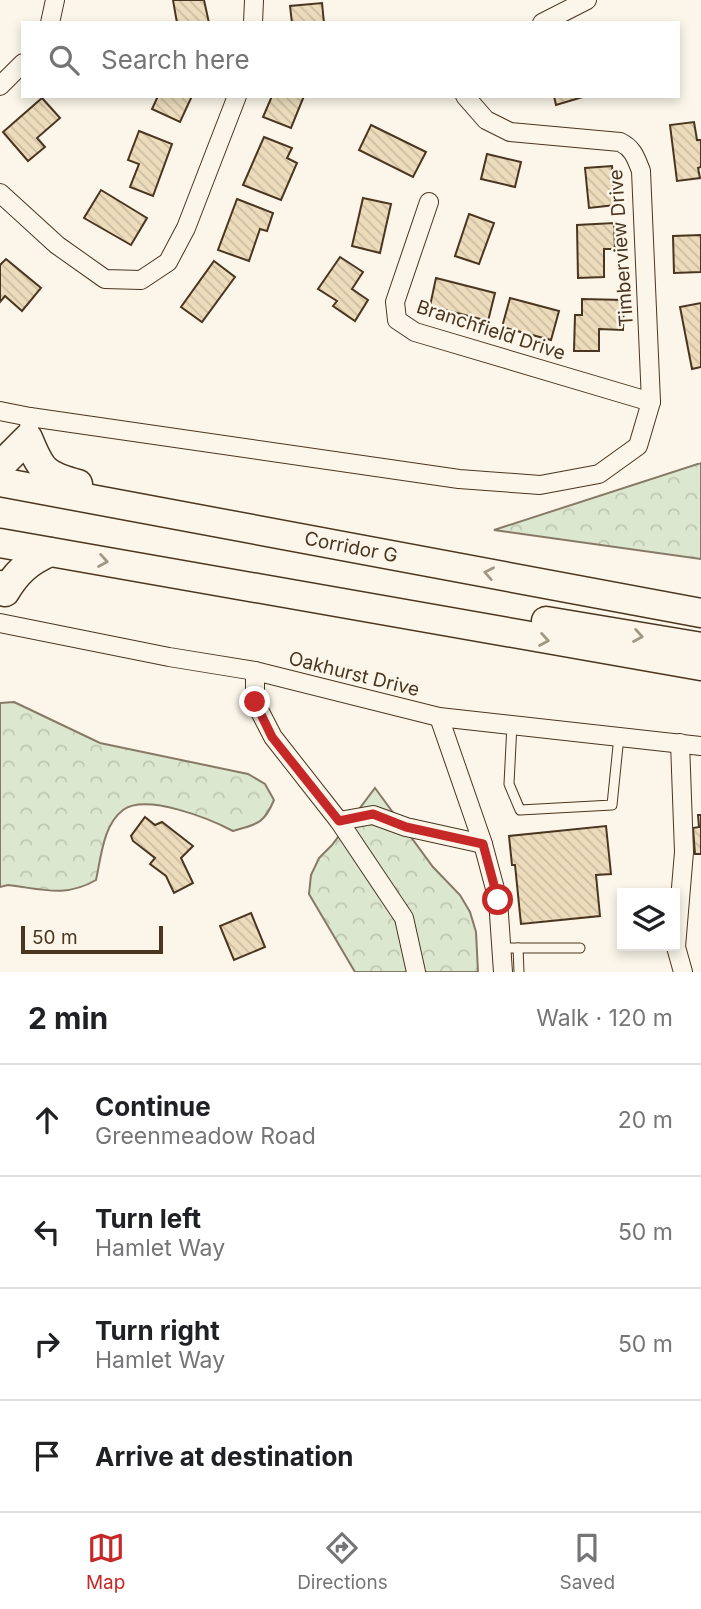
<!DOCTYPE html>
<html lang="en">
<head>
<meta charset="utf-8">
<style>
  :root { --surface:#fff; --page:#f2f2f2; --text:#202124; --muted:#757577; --line:#e0e0e0; --accent:#c62828 }
  body { margin:0; font-family:Inter,sans-serif; background:var(--page); color:var(--text) }
  .controls { position:absolute; right:21px; bottom:21px; display:grid; overflow:hidden; border-radius:0px; box-shadow:0 4px 10px #0003 }
  .controls button { width:63px; height:63px; display:grid; place-items:center; padding:0; border:0; border-bottom:2px solid var(--line); background:var(--surface); color:var(--text); font:35px sans-serif }
  .scale { position:absolute; left:21px; bottom:18px; width:142px; box-sizing:border-box; padding-left:7px; border:4px solid #4a3520; border-top:0; font-size:19px; line-height:24px; white-space:nowrap; color:#4a3520; -webkit-text-stroke:5px #fbf6e9; paint-order:stroke }
  .stop { position:absolute; width:21px; height:21px; margin:-16px; border:5px solid #c62828; border-radius:50%; background:#fff }
  .stop.end { background:#c62828; border-color:#fff; box-shadow:0 2px 7px #0008 }
  .list { margin:0; padding:0; list-style:none }
  h2 { display:flex; justify-content:space-between; align-items:center; height:91px; margin:0; padding:0 28px; font-size:30px }
  h2 small { font-size:23px; font-weight:400; color:var(--muted) }
  .list li { display:grid; grid-template-columns:46px 1fr auto; gap:21px; align-items:center; box-sizing:border-box; height:112px; padding:0 28px; border-top:2px solid var(--line) }
  .list b { display:block; font-size:26px; white-space:nowrap }
  .list p { margin:0; font-size:23px; white-space:nowrap; color:var(--muted) }
  .list em { font-size:23px; font-style:normal; color:var(--muted) }
  .icon { flex:none; width:38px; height:38px; fill:none; stroke:currentColor; stroke-width:2; stroke-linecap:round; stroke-linejoin:round }
  .map { position:relative; flex:none; width:701px; height:972px; overflow:hidden }
  .search { position:absolute; background:var(--surface); box-shadow:0 4px 10px #0003; left:21px; right:21px; top:21px; height:77px; display:flex; align-items:center; gap:18px; box-sizing:border-box; padding:0 24px; border-radius:0px; color:var(--muted); font-size:26px }
  .sheet { height:539px; background:var(--surface) }
  nav { display:flex; justify-content:space-around; align-items:center; box-sizing:border-box; height:98px; border-top:2px solid var(--line); background:var(--surface); font-size:19px; color:var(--muted) }
  nav a { display:grid; justify-items:center; gap:4px }
  nav .on { color:var(--accent) }
  .map>svg:first-child { display:block }
  .forest { fill:url(#forest-crowns); stroke:#887966; stroke-width:2 }
  .building { fill:url(#building-back-hatch); stroke:#4a3520; stroke-width:2 }
  .lines { fill:none; stroke-linecap:round; stroke-linejoin:round }
  .service-casing { stroke:#4a3520; stroke-width:11 }
  .minor-casing { stroke:#4a3520; stroke-width:20 }
  .trunk-casing { stroke:#4a3520; stroke-width:31 }
  .service { stroke:#fbf6e9; stroke-width:9 }
  .minor { stroke:#fbf6e9; stroke-width:18 }
  .trunk { stroke:#fbf6e9; stroke-width:28 }
  .oneway { stroke:#a29684 }
  .route { stroke:#c62828; stroke-width:9 }
  .labels { text-anchor:middle; dominant-baseline:central; stroke-width:5; stroke-linejoin:round; paint-order:stroke }
  .street-label { font-size:19px; fill:#4a3520; stroke:#fbf6e9 }
</style>
</head>
<body>
<div class="map">
<svg width="701" height="972" viewBox="0 0 701 972">
  <defs>
    <pattern id="forest-crowns" width="20" height="18" patternUnits="userSpaceOnUse" patternTransform="scale(1.75)"><rect width="20" height="18" fill="#dce7d0"/><path d="M2 6a3 3 0 1 1 6 0M12 15a3 3 0 1 1 6 0" fill="none" stroke="#bec7b2"/></pattern>
    <pattern id="building-back-hatch" width="6" height="6" patternUnits="userSpaceOnUse" patternTransform="scale(1.75)"><rect width="6" height="6" fill="#ecdcbc"/><path d="M-1 5l2 2M0 0l6 6M5-1l2 2" fill="none" stroke="#ccbda1"/></pattern>
  </defs>
  <rect width="100%" height="100%" fill="#fbf6e9"/>
  <g class="forest">
    <path d="M701 462V559L494 530 701 463Z"/>
    <path d="M14 702 100 743 248 774 265 784 274 800C264 824 257 824 233 831 210 819 147 793 123 810 103 825 101 858 96 880 65 898 42 889 8 885L0 887V703Z"/>
    <path d="M375 788 433 867 460 895 470 912 476 932 478 972H355L309 894 311 875 319 858 332 845Z"/>
  </g>
  <g class="building">
    <path d="M173 0H204L209 23H177Z"/>
    <path d="M322 3 324 23H292L290 6Z"/>
    <path d="M158 96H192L180 122 152 109Z"/>
    <path d="M272 96H304L291 128 263 117Z"/>
    <path d="M554 96H586L556 105Z"/>
    <path d="M42 98 60 118 37 138 45 147 28 161 3 132Z"/>
    <path d="M694 122 697 140H701V167L698 168 700 178 677 181 670 125Z"/>
    <path d="M371 125 426 152 413 177 359 150Z"/>
    <path d="M139 131 172 144 153 196 130 187 139 164 128 160Z"/>
    <path d="M264 137 292 148 287 158 297 163 281 200 243 185Z"/>
    <path d="M487 154 521 162 515 187 481 179Z"/>
    <path d="M612 166 615 205 589 208 585 168Z"/>
    <path d="M101 190 147 218 131 245 84 218Z"/>
    <path d="M363 198 391 204 380 253 352 246Z"/>
    <path d="M237 199 273 213 267 231 260 229 249 261 218 250Z"/>
    <path d="M469 214 494 223 479 264 455 256Z"/>
    <path d="M614 223 615 249H604V277L578 278 577 225Z"/>
    <path d="M701 235V272L674 273 673 236Z"/>
    <path d="M340 257 363 272 352 289 368 300 355 321 333 306 337 301 318 289Z"/>
    <path d="M6 259 41 288 22 311 5 296 0 302V265Z"/>
    <path d="M214 261 235 277 202 322 181 307Z"/>
    <path d="M436 278 495 293 488 321 430 306Z"/>
    <path d="M510 298 559 311 551 340 502 327Z"/>
    <path d="M582 299 624 300 623 330 599 329V351H574L575 315H582Z"/>
    <path d="M701 303V367L692 369 680 307Z"/>
    <path d="M698 815H701V854H695L693 828 699 827Z"/>
    <path d="M145 817 155 825 162 822 193 846 181 858 193 883 174 893 166 876 150 864 155 858 133 841 131 836Z"/>
    <path d="M606 826 611 874 596 875 600 916 521 924 515 865H512L509 836Z"/>
    <path d="M251 913 265 947 234 960 220 926Z"/>
  </g>
  <g class="lines">
    <g class="service-casing">
      <g id="service">
        <path d="M512 724 509 784 520 810 612 805 619 736"/>
        <path d="M503 948H580"/>
        <path d="M518 948 519 972"/>
      </g>
    </g>
    <g class="minor-casing">
      <g id="minor">
        <path d="M50 23 55 0"/>
        <path d="M253 23 254 0"/>
        <path d="M542 23 587 0"/>
        <path d="M0 86 23 63"/>
        <path d="M0 193 57 245 105 279 141 280 168 262 186 228 237 96"/>
        <path d="M429 202 395 302 397 320 415 332 651 402"/>
        <path d="M0 411 30 417 29 428"/>
        <path d="M30 417 459 479 540 485 599 474 638 446 651 402 641 171C636 158 633 148 620 142L510 132 486 120 465 96"/>
        <path d="M0 623 169 657 255 671 439 717 701 746"/>
        <path d="M255 671V702L273 737 339 821 404 918 416 972"/>
        <path d="M439 717 483 844 498 900 503 972"/>
        <path d="M680 743 684 852 676 947 683 972"/>
        <path d="M339 821 373 815 406 827 483 844"/>
      </g>
    </g>
    <g class="trunk-casing">
      <g id="trunk">
        <path d="M0 466 28 438C41 470 44 475 78 484"/>
        <path d="M0 482 701 613"/>
        <path d="M0 543 701 666"/>
        <path d="M0 585 5 592C17 572 28 562 50 552"/>
        <path d="M546 621 701 647"/>
      </g>
    </g>
    <use href="#service" class="service"/>
    <use href="#minor" class="minor"/>
    <use href="#trunk" class="trunk"/>
  </g>
  <defs><path id="oneway-chevron" d="M-2-3.5L2.5 0L-2 3.5" fill="none" stroke-width="1.6" stroke-linecap="round" stroke-linejoin="round" transform="scale(1.75)"/></defs>
  <g class="oneway">
    <use href="#oneway-chevron" transform="translate(103 561) rotate(10)"/>
    <use href="#oneway-chevron" transform="translate(489 573) rotate(-169)"/>
    <use href="#oneway-chevron" transform="translate(638 636) rotate(10)"/>
    <use href="#oneway-chevron" transform="translate(544 640) rotate(10)"/>
  </g>
  <g class="lines">
    <path class="route" d="M255 702 272 737 339 821 373 814 406 827 483 844 498 900"/>
  </g>
  <g class="labels">
    <g class="street-label">
      <text transform="translate(621 248) rotate(-94)">Timberview Drive</text>
      <text transform="translate(491 330) rotate(18)">Branchfield Drive</text>
      <text transform="translate(351 547) rotate(11)">Corridor G</text>
      <text transform="translate(354 674) rotate(14)">Oakhurst Drive</text>
    </g>
  </g>
</svg>
<div class="controls">
<button><svg class="icon" aria-label="layers" viewBox="0 0 24 24"><path d="M12 4l9 5-9 5-9-5zM3 14l9 5 9-5"/></svg></button>
</div>
<div class="scale">50 m</div>
<div class="stop" style="left:498px;top:900px"></div>
<div class="stop end" style="left:255px;top:702px"></div>
<div class="search"><svg class="icon" aria-label="search" viewBox="0 0 24 24"><circle cx="10" cy="10" r="6"/><path d="M15 15l6 6"/></svg>Search here</div>
</div>
<section class="sheet">
<h2>2 min<small>Walk · 120 m</small></h2>
<ul class="list">
<li><svg class="icon" aria-label="ahead" viewBox="0 0 24 24"><path d="M12 20V5M6 11l6-6 6 6"/></svg><div><b>Continue</b><p>Greenmeadow Road</p></div><em>20 m</em></li>
<li><svg class="icon" aria-label="left" viewBox="0 0 24 24"><path d="M17 20v-9H6M10 6l-5 5 5 5"/></svg><div><b>Turn left</b><p>Hamlet Way</p></div><em>50 m</em></li>
<li><svg class="icon" aria-label="right" viewBox="0 0 24 24"><path d="M7 20v-9h11M14 6l5 5-5 5"/></svg><div><b>Turn right</b><p>Hamlet Way</p></div><em>50 m</em></li>
<li><svg class="icon" aria-label="arrive" viewBox="0 0 24 24"><path d="M6 21V4h12l-3 4 3 4H6"/></svg><div><b>Arrive at destination</b></div></li>
</ul>
</section>
<nav>
<a class="on"><svg class="icon" aria-label="map" viewBox="0 0 24 24"><path d="M3 6l6-2 6 2 6-2v14l-6 2-6-2-6 2zM9 4v14M15 6v14"/></svg>Map</a>
<a><svg class="icon" aria-label="directions" viewBox="0 0 24 24"><path d="M12 3l9 9-9 9-9-9zM9 14v-3h6M13 9l2 2-2 2"/></svg>Directions</a>
<a><svg class="icon" aria-label="saved" viewBox="0 0 24 24"><path d="M7 4h10v16l-5-4-5 4z"/></svg>Saved</a>
</nav>
</body>
</html>
